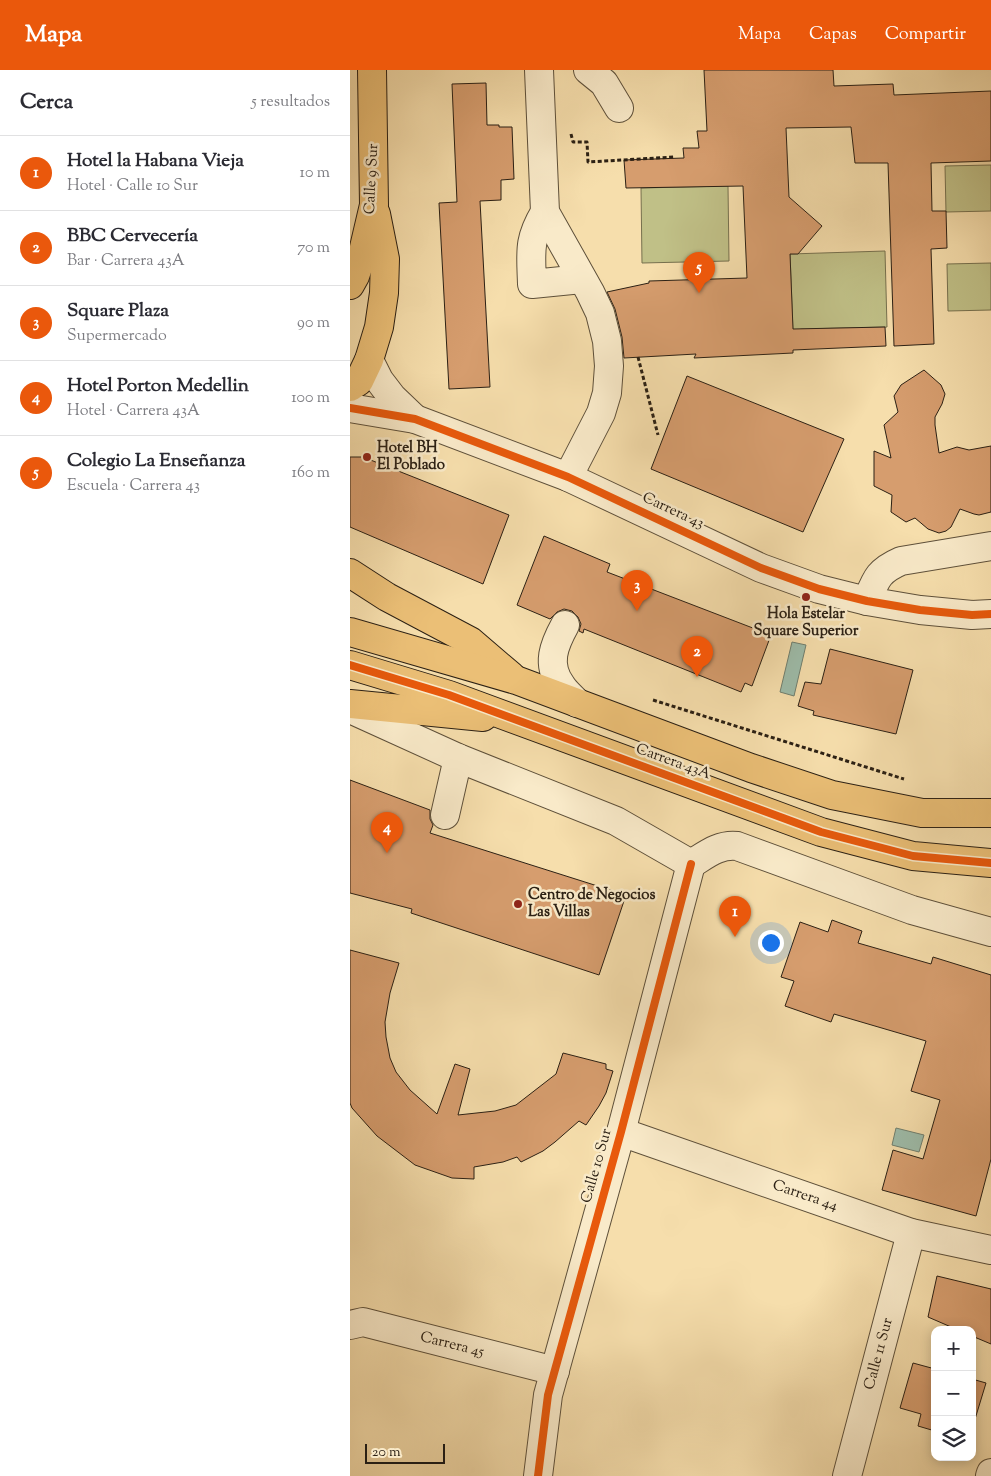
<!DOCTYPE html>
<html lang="es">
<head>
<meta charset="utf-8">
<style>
  :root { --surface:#fff; --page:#f7f7f7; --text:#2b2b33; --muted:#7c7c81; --line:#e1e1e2; --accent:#ea580c }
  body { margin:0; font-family:"Sorts Mill Goudy",serif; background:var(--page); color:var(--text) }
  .controls { position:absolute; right:15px; bottom:15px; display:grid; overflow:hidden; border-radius:10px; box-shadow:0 2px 12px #0003 }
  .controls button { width:45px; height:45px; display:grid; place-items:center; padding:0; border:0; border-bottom:1px solid var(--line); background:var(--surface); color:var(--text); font:25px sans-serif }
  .scale { position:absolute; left:15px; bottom:12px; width:80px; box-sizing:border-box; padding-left:5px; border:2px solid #2b2014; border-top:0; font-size:14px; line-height:18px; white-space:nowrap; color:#2b2014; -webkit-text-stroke:4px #f9eac9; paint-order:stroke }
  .you { position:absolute; left:420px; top:872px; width:18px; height:18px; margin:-12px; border:4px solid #fff; border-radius:50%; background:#1a73e8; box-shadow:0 0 0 8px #1a73e833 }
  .badge { display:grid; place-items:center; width:32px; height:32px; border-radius:50%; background:var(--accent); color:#fff; font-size:16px; font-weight:700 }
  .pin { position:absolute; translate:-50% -41px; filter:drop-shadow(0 1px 2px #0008) }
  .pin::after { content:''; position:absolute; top:26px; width:18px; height:15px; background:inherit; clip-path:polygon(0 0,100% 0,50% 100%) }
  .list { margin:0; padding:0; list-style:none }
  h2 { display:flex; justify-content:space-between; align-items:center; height:65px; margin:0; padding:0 20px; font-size:21px }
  h2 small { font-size:16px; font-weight:400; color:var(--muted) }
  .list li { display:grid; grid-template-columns:32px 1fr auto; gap:15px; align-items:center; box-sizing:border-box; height:75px; padding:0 20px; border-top:1px solid var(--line) }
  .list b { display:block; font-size:19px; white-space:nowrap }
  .list p { margin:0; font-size:16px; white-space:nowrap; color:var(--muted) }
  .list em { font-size:16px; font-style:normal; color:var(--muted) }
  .icon { flex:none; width:28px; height:28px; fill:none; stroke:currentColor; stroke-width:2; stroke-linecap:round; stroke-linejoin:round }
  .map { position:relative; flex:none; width:641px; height:1406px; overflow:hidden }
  header { display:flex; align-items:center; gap:30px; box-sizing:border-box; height:70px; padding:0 25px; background:var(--accent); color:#fff }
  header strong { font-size:24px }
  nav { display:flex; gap:28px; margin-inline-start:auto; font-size:18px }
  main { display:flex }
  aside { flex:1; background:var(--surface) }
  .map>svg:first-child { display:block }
  .green { fill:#c0c087; stroke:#76704e }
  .water { fill:#9dbcaa; stroke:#6f7e6e }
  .building { fill:#d69d6e; stroke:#2b2014 }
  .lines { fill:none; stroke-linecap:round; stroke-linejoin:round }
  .minor-casing { stroke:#5e503a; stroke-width:30 }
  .major-casing { stroke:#2b2014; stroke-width:30 }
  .path { stroke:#2b2014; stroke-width:3; stroke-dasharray:4 2.5; stroke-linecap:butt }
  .minor { stroke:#f9eac9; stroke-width:28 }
  .major { stroke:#ebbf76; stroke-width:28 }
  .cycleway-casing { stroke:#f9eac9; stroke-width:11 }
  .cycleway { stroke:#e8590c; stroke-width:8 }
  .poi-dot { fill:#8f2418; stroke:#f9eac9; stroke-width:2 }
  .labels { text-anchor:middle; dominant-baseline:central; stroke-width:5; stroke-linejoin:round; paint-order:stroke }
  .street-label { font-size:15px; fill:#2b2014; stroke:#f9eac9 }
  .poi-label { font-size:15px; font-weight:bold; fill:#2b2014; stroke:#f9eac9; text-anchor:start }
</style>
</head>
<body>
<header>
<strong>Mapa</strong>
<nav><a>Mapa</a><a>Capas</a><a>Compartir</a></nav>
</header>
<main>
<aside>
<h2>Cerca<small>5 resultados</small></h2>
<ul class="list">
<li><span class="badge">1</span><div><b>Hotel la Habana Vieja</b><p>Hotel · Calle 10 Sur</p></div><em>10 m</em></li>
<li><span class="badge">2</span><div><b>BBC Cervecería</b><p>Bar · Carrera 43A</p></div><em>70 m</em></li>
<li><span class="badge">3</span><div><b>Square Plaza</b><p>Supermercado</p></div><em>90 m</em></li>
<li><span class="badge">4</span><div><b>Hotel Porton Medellin</b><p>Hotel · Carrera 43A</p></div><em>100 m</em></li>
<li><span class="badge">5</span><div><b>Colegio La Enseñanza</b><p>Escuela · Carrera 43</p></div><em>160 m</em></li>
</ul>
</aside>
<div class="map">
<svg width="641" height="1406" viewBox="0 0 641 1406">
  <rect width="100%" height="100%" fill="#f6deac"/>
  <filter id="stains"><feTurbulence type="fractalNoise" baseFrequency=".004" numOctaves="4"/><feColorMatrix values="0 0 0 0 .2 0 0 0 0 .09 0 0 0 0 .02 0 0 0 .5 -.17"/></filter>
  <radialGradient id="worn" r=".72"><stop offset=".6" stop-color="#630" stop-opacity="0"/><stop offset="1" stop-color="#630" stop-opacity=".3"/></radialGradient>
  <g class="green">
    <path d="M641 95V141L596 142 595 96Z"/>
    <path d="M378 116 379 191 292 193 291 118Z"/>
    <path d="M535 181 537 257 451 259 443 262 440 184Z"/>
    <path d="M641 193V240L598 241 597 194Z"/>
  </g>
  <g class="water">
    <path d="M442 572 456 575 444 626 430 622Z"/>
    <path d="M546 1058 574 1065 569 1082 542 1075Z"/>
  </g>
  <g class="building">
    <path d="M354 0H483L484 16 543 14 544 25 641 21V91L581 93 582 141H596L597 178 581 179 584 274 544 276 538 93H505L501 57 436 58 439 127 472 156 448 184H440L443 259 535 257 536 276 443 280V283L344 288 346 284 274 288 272 267 265 239 257 222 299 213V211L397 208 393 116 276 118 274 90 334 88 333 78H349L347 61H357Z"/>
    <path d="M136 13 137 55H149V57H162L164 109 151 110V130L130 131 140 317 99 319 89 133 107 132 102 14Z"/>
    <path d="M574 300 591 315 595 324 592 334 585 347V355L589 383 607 377 619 380 641 376V442L629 445 624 444 610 439 601 457 596 461 589 463 578 459 565 448 556 452 541 442 542 425 524 416V381L541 388 534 355 548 342 544 326 551 315Z"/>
    <path d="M337 306 494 369 453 462 301 399Z"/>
    <path d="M0 387H13L159 445 133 514 0 457Z"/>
    <path d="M194 466 260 494 257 502 421 565 402 616 395 613 391 622 234 559 233 563 229 561 231 554 228 547 222 541 214 539 207 542 200 549 167 535Z"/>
    <path d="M480 579 563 600 546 664 463 645 464 641 448 636 455 612 471 614Z"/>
    <path d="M0 710 80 740V749L83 755 80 763 276 825 249 905 61 843 62 839 0 823Z"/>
    <path d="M482 850 512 861 508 873 581 894 583 887 641 905V1089L626 1146 532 1120 543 1080 573 1089 590 1030 561 1021 576 971 484 944 481 952 435 936 444 911 431 907 450 852 478 862Z"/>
    <path d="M0 880 49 893 40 923 35 952 36 967 40 988 46 1002 60 1020 87 1044 105 994 120 999 108 1045 145 1041 166 1035 206 1004 213 983 256 994V999L263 1001 256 1023 249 1036 236 1055 229 1051 205 1072 193 1081 171 1092 167 1087 153 1092 124 1097V1109L102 1108 65 1095 27 1066 2 1038 0 1033Z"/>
    <path d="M587 1206 641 1219V1274L622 1266V1260H608L578 1247Z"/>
    <path d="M563 1293 585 1299V1361L568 1356 571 1344 550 1338Z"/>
    <path d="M622 1309 636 1313 622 1359Z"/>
  </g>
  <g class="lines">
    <g class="minor-casing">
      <g id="minor">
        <path d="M189 0 195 142 240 222 250 243 257 271 259 296 257 323 251 343 218 407"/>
        <path d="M238 0 254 13 269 38"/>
        <path d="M195 142C178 170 181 182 182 214L232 209"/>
        <path d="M19 290 29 310 42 327 65 349"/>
        <path d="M0 338 65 349 218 407 411 498 469 519 517 531 570 540 622 545 641 544"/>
        <path d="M517 531C526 509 528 501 551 491L641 476"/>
        <path d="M215 555C204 575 196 594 211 615 215 622 222 627 227 633"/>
        <path d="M0 639 108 688 266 751 341 794"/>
        <path d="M95 745 108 688"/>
        <path d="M341 794C356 785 369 774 387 776L562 840 641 862"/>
        <path d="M271 1062 561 1163 641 1180"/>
        <path d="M0 1255 13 1252 205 1301"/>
        <path d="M188 1406 198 1325 271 1062 341 794"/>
        <path d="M497 1406 561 1163"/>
        <path d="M640 1406 641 1403"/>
      </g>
    </g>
    <g class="major-casing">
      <g id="major">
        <path d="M0 215 5 206 13 182 24 135 22 0"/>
        <path d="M0 317 9 311 19 290 29 257 34 223 35 189 26 144"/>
        <path d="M0 503 37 527 120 571 161 606"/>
        <path d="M0 562 166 610 401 698 482 725 572 743H641"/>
        <path d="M0 595 99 625 471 762 563 786 641 793"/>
        <path d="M0 634 133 647"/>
      </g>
    </g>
    <g class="path">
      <path d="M221 64 223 72H237L238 92 325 87"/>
      <path d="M288 287 308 365"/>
      <path d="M303 630 554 709"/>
    </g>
    <use href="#minor" class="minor"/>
    <use href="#major" class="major"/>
    <g class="cycleway-casing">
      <g id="cycleway">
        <path d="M0 338 65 349 218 407 411 498 469 519 517 531 570 540 622 545 641 544"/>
        <path d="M0 595 99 625 471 762 563 786 641 793"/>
        <path d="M188 1406 198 1325 271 1062 341 794"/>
      </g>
    </g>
    <use href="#cycleway" class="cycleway"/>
  </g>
  <g class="poi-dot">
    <circle cx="17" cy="387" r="5"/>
    <circle cx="456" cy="527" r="5"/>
    <circle cx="168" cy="834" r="5"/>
  </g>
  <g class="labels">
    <g class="street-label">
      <text transform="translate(22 109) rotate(-87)">Calle 9 Sur</text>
      <text transform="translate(323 441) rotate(25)">Carrera 43</text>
      <text transform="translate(323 692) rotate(20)">Carrera 43A</text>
      <text transform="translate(247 1096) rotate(-74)">Calle 10 Sur</text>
      <text transform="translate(455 1126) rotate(19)">Carrera 44</text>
      <text transform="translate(102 1275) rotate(14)">Carrera 45</text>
      <text transform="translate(529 1284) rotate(-75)">Calle 11 Sur</text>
    </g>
    <g class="poi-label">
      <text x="27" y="378">Hotel BH<tspan x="27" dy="17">El Poblado</tspan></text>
      <text x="456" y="544" text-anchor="middle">Hola Estelar<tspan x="456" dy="17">Square Superior</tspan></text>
      <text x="178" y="825">Centro de Negocios<tspan x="178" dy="17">Las Villas</tspan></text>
    </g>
  </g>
  <rect width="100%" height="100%" filter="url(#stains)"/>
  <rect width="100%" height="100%" fill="url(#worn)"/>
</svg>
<div class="controls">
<button>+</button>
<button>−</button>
<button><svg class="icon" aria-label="layers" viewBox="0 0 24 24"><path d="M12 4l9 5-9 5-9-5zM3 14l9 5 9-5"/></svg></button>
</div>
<div class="scale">20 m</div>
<div class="you"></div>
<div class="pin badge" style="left:385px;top:867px">1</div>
<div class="pin badge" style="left:347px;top:607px">2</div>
<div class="pin badge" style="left:287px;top:541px">3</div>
<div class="pin badge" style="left:37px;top:783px">4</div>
<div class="pin badge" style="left:349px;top:223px">5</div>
</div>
</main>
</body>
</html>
